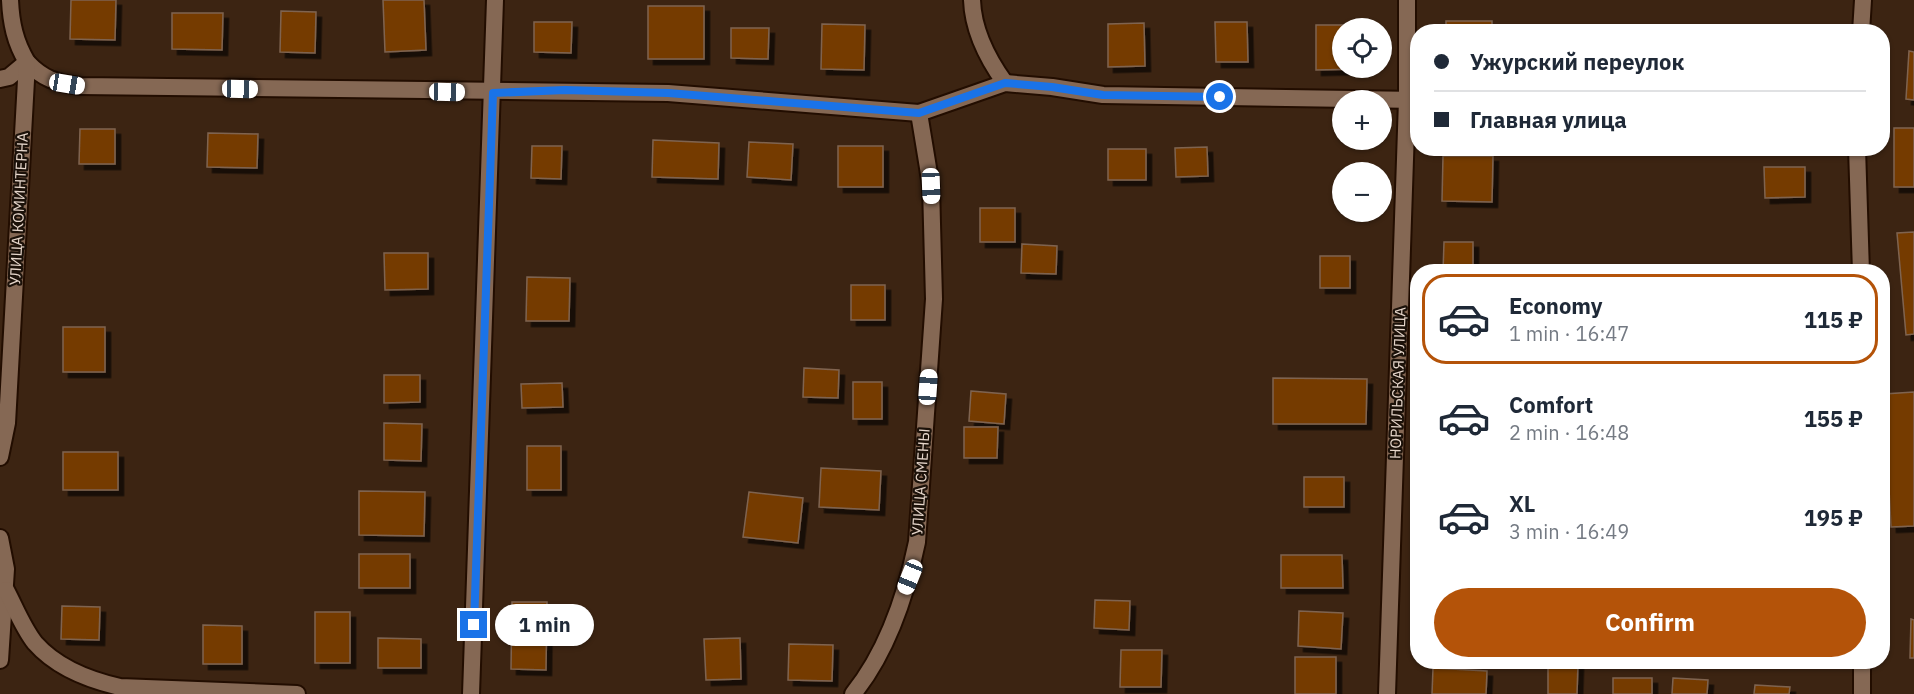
<!DOCTYPE html>
<meta charset="utf-8">
<style>
:root{--surface:#fff;--page:#f6f6f7;--text:#1f2937;--muted:#747a83;--line:#e0e1e3;--accent:#b45309}
body{margin:0;font-family:"IBM Plex Sans",sans-serif;background:var(--page);color:var(--text);height:100vh;display:flex;flex-direction:column;font-size:22px;white-space:nowrap}
*{box-sizing:border-box;margin:0}
p{font-size:20px;color:var(--muted)}
.icon{flex:none;width:33px;height:33px;fill:none;stroke:currentColor;stroke-width:2;stroke-linecap:round;stroke-linejoin:round}
.map{position:relative;flex:1;overflow:hidden}
.sheet{position:absolute;left:1410px;top:264px;width:480px;height:405px;display:flex;flex-direction:column;background:var(--surface);border-radius:24px;box-shadow:0 2px 4px #0004}
.sheet>*{flex:none}
.banner{position:absolute;left:1410px;top:24px;width:480px;height:132px;border-radius:24px;box-shadow:0 2px 4px #0004;display:grid;align-content:center;height:132px;padding:0 24px;background:var(--surface)}
.tools{position:absolute;left:1332px;top:18px;display:grid;gap:12px}
.tools a{display:grid;place-items:center;width:60px;height:60px;border-radius:50%;background:var(--surface);box-shadow:0 2px 4px #0004;font-size:30px}
.end{position:absolute;width:27px;height:27px;margin:-14px;border:8px solid #1a73e8;background:#fff;box-shadow:0 0 0 3px #fff}
.from{border-radius:50%}
.bubble{position:absolute;height:42px;border-radius:21px;background:var(--surface);box-shadow:0 2px 4px #0004;font-size:20px;font-weight:800;line-height:42px;text-align:center}
.car{position:absolute;width:18px;height:36px;margin:-18px -9px;border-radius:8px;box-shadow:0 0 4px 2px #0007;background:linear-gradient(#fff 24%,#345 0 40%,#fff 0 76%,#345 0 86%,#fff 0)}
.banner b{display:flex;align-items:center;gap:21px;height:57px;font-size:22px}
.banner b+b{border-top:2px solid var(--line)}
.banner i{width:15px;height:15px;background:var(--text)}
ul{padding:10px 0 0;list-style:none}
li{display:flex;align-items:center;gap:18px;height:90px;margin:0 12px 9px;padding:0 12px;border:3px solid transparent;border-radius:24px}
li div{flex:1}
li b{display:block;font-size:22px}
li em{font-style:normal;font-weight:800}
li.on{border-color:var(--accent)}
li>.icon{width:54px;height:54px;stroke-width:1.5}
.primary-button{display:flex;gap:12px;margin-top:auto;padding:12px 24px}
.primary-button a{flex:1;height:69px;border-radius:36px;background:var(--accent);color:#fff;font-size:24px;font-weight:800;line-height:69px;text-align:center}
.map>svg:first-child{display:block}
</style>
<div class="map">
<svg width="1914" height="694" viewBox="0 0 1914 694">
<defs>
<filter id="shadow"><feDropShadow dx="5.5" dy="5.5" stdDeviation="0" flood-color="#0009"/></filter>
</defs>
<rect width="100%" height="100%" fill="#3c2412"/>
<!-- building -->
<g fill="#753b00" stroke="#7f6450" stroke-width="1.5" filter="url(#shadow)">
<polygon points="71,0 116,0 115,40 70,39"/>
<polygon points="383,0 424,0 426,50 385,52"/>
<rect x="648" y="6" width="56" height="53"/>
<polygon points="281,11 316,12 315,53 280,52"/>
<polygon points="172,13 223,13 222,50 172,49"/>
<rect x="1446" y="21" width="46" height="11"/>
<polygon points="534,22 572,22 571,53 534,52"/>
<polygon points="1215,22 1247,22 1248,62 1216,62"/>
<polygon points="1144,23 1145,66 1108,67 1108,24"/>
<polygon points="822,24 865,25 864,70 821,69"/>
<polygon points="1316,25 1360,25 1360,28 1342,28 1342,68 1360,69 1316,70"/>
<polygon points="731,28 769,28 768,59 731,58"/>
<polygon points="1669,28 1705,29 1705,32 1669,32"/>
<polygon points="1909,51 1914,52 1914,100 1906,99"/>
<rect x="1894" y="128" width="20" height="59"/>
<polygon points="80,129 115,129 115,164 79,164"/>
<polygon points="208,133 258,134 257,168 207,167"/>
<polygon points="653,140 719,143 718,179 652,177"/>
<polygon points="749,142 793,144 791,180 747,177"/>
<polygon points="532,146 562,146 561,179 531,178"/>
<rect x="838" y="146" width="45" height="41"/>
<polygon points="1207,147 1208,176 1176,177 1175,148"/>
<rect x="1108" y="149" width="38" height="31"/>
<polygon points="1443,156 1493,156 1492,202 1442,201"/>
<polygon points="1764,167 1805,167 1805,197 1765,198"/>
<rect x="980" y="208" width="35" height="34"/>
<polygon points="1914,232 1914,334 1906,335 1897,233"/>
<polygon points="1444,242 1473,242 1473,272 1443,272"/>
<polygon points="1022,244 1057,246 1056,274 1021,273"/>
<polygon points="384,253 428,253 428,289 385,290"/>
<rect x="1320" y="256" width="30" height="32"/>
<polygon points="527,277 570,278 569,321 526,321"/>
<rect x="851" y="285" width="34" height="35"/>
<rect x="63" y="327" width="42" height="45"/>
<polygon points="804,368 839,370 838,398 803,397"/>
<polygon points="384,375 420,375 420,402 384,403"/>
<polygon points="1273,378 1367,379 1366,424 1273,424"/>
<rect x="853" y="382" width="29" height="37"/>
<polygon points="562,383 563,407 522,408 521,384"/>
<polygon points="971,391 1006,394 1004,424 969,421"/>
<polygon points="1914,392 1914,526 1891,527 1884,394"/>
<polygon points="384,423 422,424 421,461 384,460"/>
<polygon points="964,427 998,427 997,458 964,458"/>
<rect x="527" y="446" width="34" height="44"/>
<rect x="63" y="452" width="55" height="38"/>
<polygon points="821,468 881,471 879,510 819,507"/>
<rect x="1304" y="477" width="40" height="30"/>
<polygon points="359,491 425,492 424,536 359,535"/>
<polygon points="749,492 803,498 798,543 743,537"/>
<rect x="359" y="554" width="51" height="34"/>
<polygon points="1281,555 1342,555 1343,588 1281,588"/>
<polygon points="1095,600 1130,601 1129,630 1094,628"/>
<polygon points="512,602 547,602 546,670 511,669"/>
<polygon points="62,606 100,607 99,640 61,639"/>
<polygon points="1299,611 1343,613 1341,649 1298,646"/>
<rect x="315" y="612" width="35" height="51"/>
<polygon points="1911,619 1914,620 1914,658 1910,658"/>
<polygon points="203,625 242,626 242,664 203,664"/>
<polygon points="378,638 421,639 421,668 378,668"/>
<polygon points="740,638 741,679 706,680 704,639"/>
<polygon points="789,644 833,645 832,681 788,680"/>
<polygon points="1121,650 1162,650 1161,687 1120,687"/>
<rect x="1295" y="657" width="41" height="37"/>
<polygon points="1548,663 1578,663 1577,694 1548,694"/>
<polygon points="1433,668 1487,671 1486,694 1432,694"/>
<rect x="1613" y="678" width="39" height="16"/>
<polygon points="1673,678 1708,680 1707,694 1672,694"/>
<polygon points="1755,685 1790,687 1789,694 1754,694"/>
</g>
<g fill="none" stroke-linecap="round" stroke-linejoin="round">
<!-- minor casing -->
<g stroke="#220d00" stroke-width="20">
<g id="minor">
<path d="M972,0C973,31 987,58 1005,83"/>
<polyline points="1861,32 1863,0"/>
<path d="M0,79L9,77L27,62C43,79 56,83 80,86L668,93L919,113L1005,83L1052,87L1103,95L1418,100"/>
<polyline points="1857,148 1861,272"/>
<path d="M0,457L7,423L27,62C15,42 11,23 10,0"/>
<polyline points="0,538 6,569 0,660"/>
<path d="M6,590C15,607 23,628 35,643C57,668 89,680 120,687L297,694"/>
<polyline points="1862,662 1862,694"/>
<polyline points="471,694 495,0"/>
<path d="M853,694C887,652 906,595 917,542L934,299L931,186L919,113"/>
<polyline points="1387,694 1407,100 1407,0"/>
</g>
</g>
<!-- minor -->
<use href="#minor" stroke="#856854" stroke-width="16"/>
</g>
<g fill="none" stroke-linecap="round" stroke-linejoin="round">
<!-- route -->
<polyline stroke="#1a73e8" stroke-width="8" points="474,625 493,93 565,90 668,93 919,113 1005,83 1052,87 1103,95 1220,97"/>
</g>
<g text-anchor="middle" stroke-width="4.5" stroke-linejoin="round" paint-order="stroke">
<!-- street labels -->
<g font-size="15" fill="#e7d7cc" stroke="#1b1109">
<text transform="translate(19 209) rotate(-87)" y="5">УЛИЦА КОМИНТЕРНА</text>
<text transform="translate(1398 383) rotate(-88)" y="5">НОРИЛЬСКАЯ УЛИЦА</text>
<text transform="translate(921 482) rotate(-86)" y="5">УЛИЦА СМЕНЫ</text>
</g>
</g>
</svg>
<div class="tools">
<a><svg class="icon" aria-label="locate" viewBox="0 0 24 24"><circle cx="12" cy="12" r="6"/><path d="M12 2v4M12 18v4M2 12h4M18 12h4"/></svg></a>
<a>+</a>
<a>−</a>
</div>
<i class="end from" style="left:1220px;top:97px"></i>
<i class="end" style="left:474px;top:625px"></i>
<div class="bubble" style="left:495px;top:604px;width:99px">1 min</div>
<i class="car" style="left:67px;top:84px;rotate:99deg"></i>
<i class="car" style="left:240px;top:89px;rotate:91deg"></i>
<i class="car" style="left:447px;top:92px;rotate:91deg"></i>
<i class="car" style="left:931px;top:186px;rotate:178deg"></i>
<i class="car" style="left:928px;top:387px;rotate:4deg"></i>
<i class="car" style="left:910px;top:577px;rotate:202deg"></i>
<div class="banner">
<b><i class="from"></i>Ужурский переулок</b>
<b><i></i>Главная улица</b>
</div>
<section class="sheet">
<ul>
<li class="on"><svg class="icon" aria-label="car" viewBox="0 0 24 24"><path d="M5 17H2v-5l4-1 3-4h7l3 4 3 1v5h-3M9 17h6M6 11h13"/><circle cx="7" cy="17" r="2"/><circle cx="17" cy="17" r="2"/></svg><div><b>Economy</b><p>1 min · 16:47</p></div><em>115 ₽</em></li>
<li><svg class="icon" aria-label="car" viewBox="0 0 24 24"><path d="M5 17H2v-5l4-1 3-4h7l3 4 3 1v5h-3M9 17h6M6 11h13"/><circle cx="7" cy="17" r="2"/><circle cx="17" cy="17" r="2"/></svg><div><b>Comfort</b><p>2 min · 16:48</p></div><em>155 ₽</em></li>
<li><svg class="icon" aria-label="car" viewBox="0 0 24 24"><path d="M5 17H2v-5l4-1 3-4h7l3 4 3 1v5h-3M9 17h6M6 11h13"/><circle cx="7" cy="17" r="2"/><circle cx="17" cy="17" r="2"/></svg><div><b>XL</b><p>3 min · 16:49</p></div><em>195 ₽</em></li>
</ul>
<div class="primary-button"><a>Confirm</a></div>
</section>
</div>
